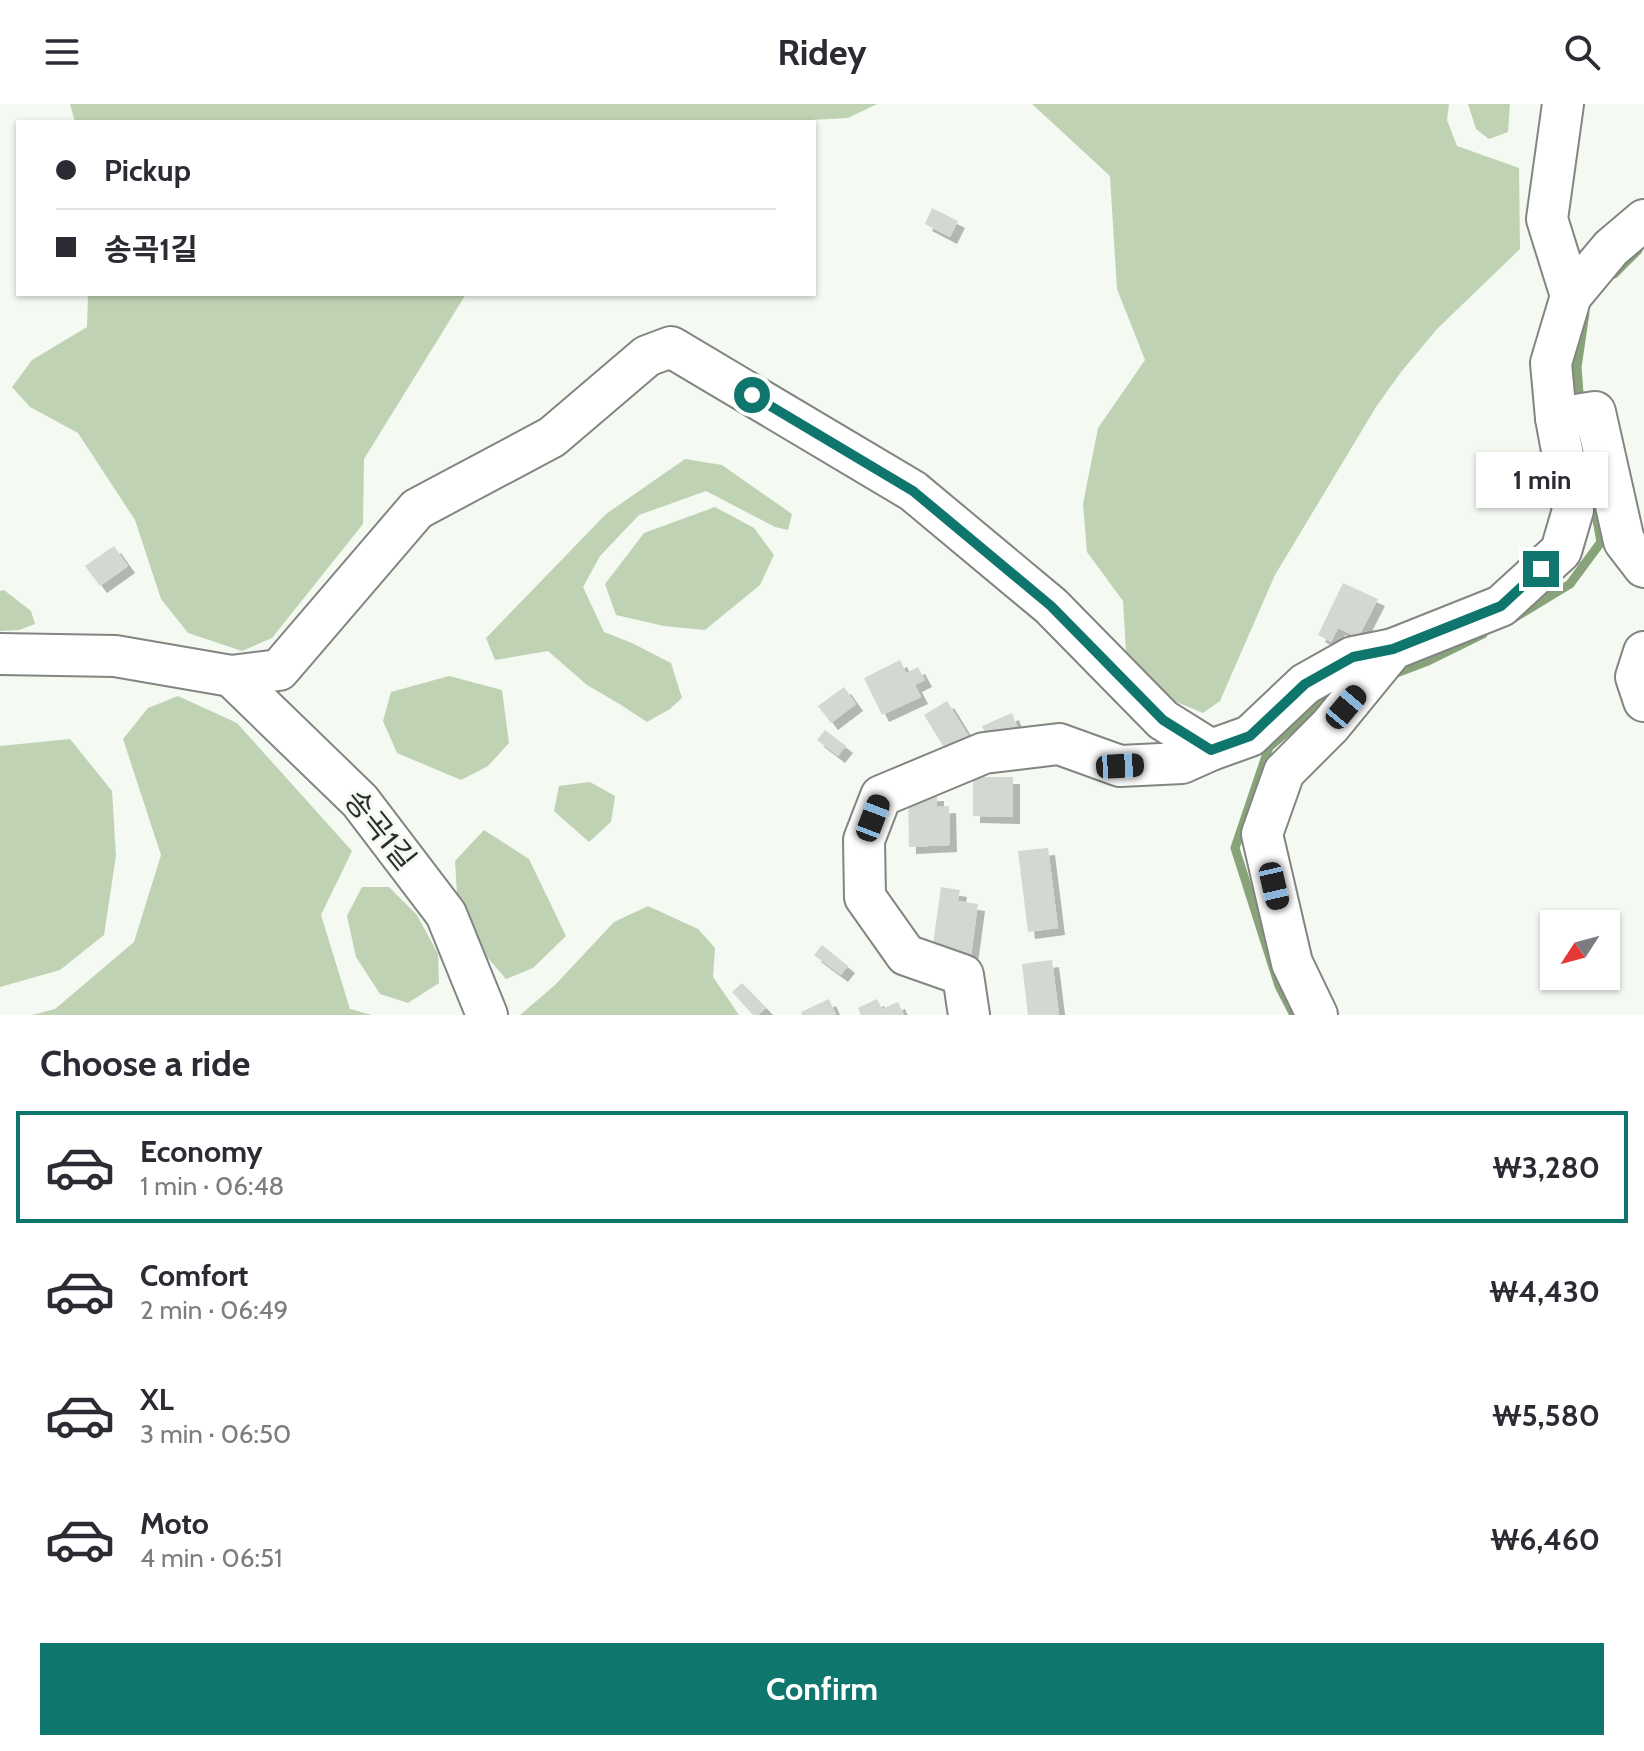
<!DOCTYPE html>
<meta charset="utf-8">
<style>
:root{--surface:#fff;--page:#f7f7f7;--text:#2b2b33;--muted:#7c7c81;--line:#e1e1e2;--accent:#0f766e}
body{margin:0;font-family:Cabin,"Noto Sans KR",sans-serif;background:var(--page);color:var(--text);height:100vh;display:flex;flex-direction:column;font-size:30px;white-space:nowrap}
*{box-sizing:border-box;margin:0}
p{font-size:26px;color:var(--muted)}
.icon{flex:none;width:44px;height:44px;fill:none;stroke:currentColor;stroke-width:2;stroke-linecap:round;stroke-linejoin:round}
.map{position:relative;height:911px;overflow:hidden}
.side{display:flex;flex-direction:column;background:var(--surface);flex:1}
.side>*{flex:none}
.banner{position:absolute;left:16px;top:16px;width:800px;height:176px;border-radius:0px;box-shadow:0 2px 6px #0004;display:grid;align-content:center;height:176px;padding:0 40px;background:var(--surface)}
.needle{width:52px;rotate:234deg}
.controls{position:absolute;left:1540px;top:806px;display:grid;gap:16px}
.controls a{display:grid;place-items:center;width:80px;height:80px;border-radius:0px;background:var(--surface);box-shadow:0 2px 6px #0004;font-size:40px}
.end{position:absolute;width:36px;height:36px;margin:-18px;border:10px solid #0f766e;background:#fff;box-shadow:0 0 0 4px #fff}
.from{border-radius:50%}
.bubble{position:absolute;height:56px;border-radius:0px;background:var(--surface);box-shadow:0 2px 6px #0004;font-size:26px;font-weight:800;line-height:56px;text-align:center}
.car{position:absolute;width:24px;height:48px;margin:-24px -12px;border-radius:10px;box-shadow:0 0 6px 2px #0007;background:linear-gradient(#222 24%,#8ab4d8 0 40%,#222 0 76%,#8ab4d8 0 86%,#222 0)}
.banner b{display:flex;align-items:center;gap:28px;height:76px;font-size:30px}
.banner b+b{border-top:2px solid var(--line)}
.banner i{width:20px;height:20px;background:var(--text)}
ul{padding:0;list-style:none}
li{display:flex;align-items:center;gap:24px;height:112px;margin:0 16px 12px;padding:0 24px;border:4px solid transparent;border-radius:0px}
li div{flex:1}
li b{display:block;font-size:30px}
li em{font-style:normal;font-weight:800}
li.on{border-color:var(--accent)}
li>.icon{width:72px;height:72px;stroke-width:1.5}
h2{padding:0 40px;font-size:36px;line-height:96px}
.primary-button{display:flex;gap:16px;margin-top:auto;padding:16px 40px}
.primary-button a{flex:1;height:92px;border-radius:0px;background:var(--accent);color:#fff;font-size:32px;font-weight:800;line-height:92px;text-align:center}
header{display:flex;justify-content:space-between;align-items:center;height:104px;padding:0 40px;background:var(--surface);font-size:36px;font-weight:800}
.map>svg:first-child{display:block}
</style>
<header><svg class="icon" aria-label="menu" viewBox="0 0 24 24"><path d="M4 6h16M4 12h16M4 18h16"/></svg>Ridey<svg class="icon" aria-label="search" viewBox="0 0 24 24"><circle cx="10" cy="10" r="6"/><path d="M15 15l6 6"/></svg></header>
<div class="map">
<svg width="1644" height="911" viewBox="0 0 1644 911">
<defs>
<filter id="shadow"><feDropShadow dx="7" dy="7" stdDeviation="0" flood-color="#0004"/></filter>
</defs>
<rect width="100%" height="100%" fill="#f4f9f2"/>
<!-- green -->
<g fill="#bfd3b4">
<polygon points="70,0 877,0 848,14 775,18 75,18"/>
<polygon points="1032,0 1449,0 1447,16 1457,42 1519,64 1520,145 1437,225 1401,268 1376,303 1275,471 1220,597 1203,609 1174,597 1126,548 1123,497 1087,448 1083,400 1098,324 1145,256 1117,185 1110,72"/>
<polygon points="1468,0 1510,0 1508,28 1489,35 1476,25"/>
<polygon points="88,190 466,190 364,355 363,420 272,534 242,547 188,529 161,495 135,416 78,329 30,303 12,283 32,256 87,223"/>
<polygon points="685,355 722,361 792,410 788,426 775,423 706,387 639,411 600,452 583,483 604,528 632,539 671,559 682,594 670,605 647,618 621,601 587,581 548,547 495,556 486,534 606,410"/>
<polygon points="715,403 754,424 774,451 760,481 705,526 664,522 616,511 605,480 644,429"/>
<polygon points="4,486 31,507 35,520 19,526 0,527 0,487"/>
<polygon points="449,572 502,586 509,639 488,662 461,676 397,649 383,617 391,588"/>
<polygon points="178,592 237,619 352,747 321,811 350,905 372,911 32,911 55,905 134,838 161,751 123,635 148,604"/>
<polygon points="70,635 112,687 116,752 104,831 60,866 0,883 0,642"/>
<polygon points="590,678 615,692 611,718 589,738 554,707 559,682"/>
<polygon points="484,726 529,755 566,832 533,864 506,875 479,844 457,790 455,757"/>
<polygon points="362,783 389,783 417,811 438,850 439,879 408,899 380,890 356,853 347,812"/>
<polygon points="648,802 698,825 715,844 713,873 739,911 520,911 555,881 614,818"/>
</g>
<g fill="none" stroke-linecap="round" stroke-linejoin="round">
<!-- stream -->
<g stroke="#88a379" stroke-width="9">
<polyline points="1614,170 1638,146"/>
<polyline points="1580,302 1577,263 1585,209"/>
<polyline points="1514,514 1570,480 1601,438 1588,368"/>
<polyline points="1391,571 1428,557 1483,530"/>
<polyline points="1294,911 1279,882 1235,744 1269,643 1322,598 1332,594"/>
</g>
</g>
<!-- building -->
<g fill="#d4d8d2" filter="url(#shadow)">
<polygon points="932,104 958,117 950,133 925,120"/>
<polygon points="114,442 128,462 100,482 85,462"/>
<polygon points="1343,479 1378,495 1358,534 1338,524 1331,538 1318,531"/>
<polygon points="900,556 906,569 918,563 925,576 915,581 921,593 882,611 864,574"/>
<polygon points="844,583 856,600 831,619 818,602"/>
<polygon points="947,597 971,636 948,650 924,611"/>
<polygon points="1012,609 1018,625 989,638 982,622"/>
<polygon points="825,626 846,642 838,652 817,636"/>
<polygon points="973,673 1013,673 1013,713 973,712"/>
<polygon points="937,690 937,703 949,702 950,741 909,743 908,691"/>
<polygon points="1048,744 1058,824 1028,828 1018,747"/>
<polygon points="941,783 960,786 958,797 978,800 971,852 932,847"/>
<polygon points="822,841 848,862 841,871 814,851"/>
<polygon points="1052,856 1059,911 1028,911 1022,860"/>
<polygon points="742,879 766,904 758,911 753,911 732,888"/>
<polygon points="829,895 836,911 802,911 801,908"/>
<polygon points="877,895 882,905 898,898 904,911 861,911 858,904"/>
</g>
<g fill="none" stroke-linecap="round" stroke-linejoin="round">
<!-- minor casing -->
<g stroke="#828580" stroke-width="44">
<g id="minor">
<polyline points="1563,0 1547,115 1571,192"/>
<polyline points="1556,314 1595,308 1624,437 1644,463"/>
<polyline points="1644,548 1636,573 1644,597"/>
<polyline points="0,550 115,552 231,572 279,566 417,405 552,333 647,252 671,243 913,387 1051,502 1163,616 1211,646 1250,632 1305,580 1353,553 1393,545"/>
<polyline points="231,572 360,697 446,810 487,911"/>
<polyline points="969,911 963,871 906,851 865,793 864,736 881,692 984,649 1059,640 1120,662 1182,659 1211,646"/>
<polyline points="1317,911 1292,859 1262,730 1284,668 1330,622 1393,545 1501,502 1561,447 1573,406 1556,314 1551,259 1571,192 1611,144 1644,116"/>
</g>
</g>
<!-- minor -->
<use href="#minor" stroke="#fff" stroke-width="40"/>
</g>
<g fill="none" stroke-linecap="round" stroke-linejoin="round">
<!-- route -->
<polyline stroke="#0f766e" stroke-width="10" points="752,291 913,387 1051,502 1163,616 1211,646 1250,632 1305,580 1353,553 1393,545 1501,502 1541,465"/>
</g>
<g text-anchor="middle" stroke-width="6" stroke-linejoin="round" paint-order="stroke">
<!-- street labels -->
<g font-size="30" fill="#2b2d2a" stroke="#f4f9f2">
<text transform="translate(380 726) rotate(51)" y="10">송곡1길</text>
</g>
</g>
</svg>
<div class="controls">
<a><svg class="needle" viewBox="-14 -14 28 28"><path d="M0-13l5 13h-10z" fill="#e53935"/><path d="M0 13l5-13h-10z" fill="#7c7c81"/></svg></a>
</div>
<i class="end from" style="left:752px;top:291px"></i>
<i class="end" style="left:1541px;top:465px"></i>
<div class="bubble" style="left:1476px;top:348px;width:132px">1 min</div>
<i class="car" style="left:1346px;top:603px;rotate:40deg"></i>
<i class="car" style="left:1120px;top:662px;rotate:87deg"></i>
<i class="car" style="left:873px;top:714px;rotate:21deg"></i>
<i class="car" style="left:1274px;top:782px;rotate:167deg"></i>
<div class="banner">
<b><i class="from"></i>Pickup</b>
<b><i></i>송곡1길</b>
</div>
</div>
<section class="side">
<h2>Choose a ride</h2>
<ul>
<li class="on"><svg class="icon" aria-label="car" viewBox="0 0 24 24"><path d="M5 17H2v-5l4-1 3-4h7l3 4 3 1v5h-3M9 17h6M6 11h13"/><circle cx="7" cy="17" r="2"/><circle cx="17" cy="17" r="2"/></svg><div><b>Economy</b><p>1 min · 06:48</p></div><em>₩3,280</em></li>
<li><svg class="icon" aria-label="car" viewBox="0 0 24 24"><path d="M5 17H2v-5l4-1 3-4h7l3 4 3 1v5h-3M9 17h6M6 11h13"/><circle cx="7" cy="17" r="2"/><circle cx="17" cy="17" r="2"/></svg><div><b>Comfort</b><p>2 min · 06:49</p></div><em>₩4,430</em></li>
<li><svg class="icon" aria-label="car" viewBox="0 0 24 24"><path d="M5 17H2v-5l4-1 3-4h7l3 4 3 1v5h-3M9 17h6M6 11h13"/><circle cx="7" cy="17" r="2"/><circle cx="17" cy="17" r="2"/></svg><div><b>XL</b><p>3 min · 06:50</p></div><em>₩5,580</em></li>
<li><svg class="icon" aria-label="car" viewBox="0 0 24 24"><path d="M5 17H2v-5l4-1 3-4h7l3 4 3 1v5h-3M9 17h6M6 11h13"/><circle cx="7" cy="17" r="2"/><circle cx="17" cy="17" r="2"/></svg><div><b>Moto</b><p>4 min · 06:51</p></div><em>₩6,460</em></li>
</ul>
<div class="primary-button"><a>Confirm</a></div>
</section>
